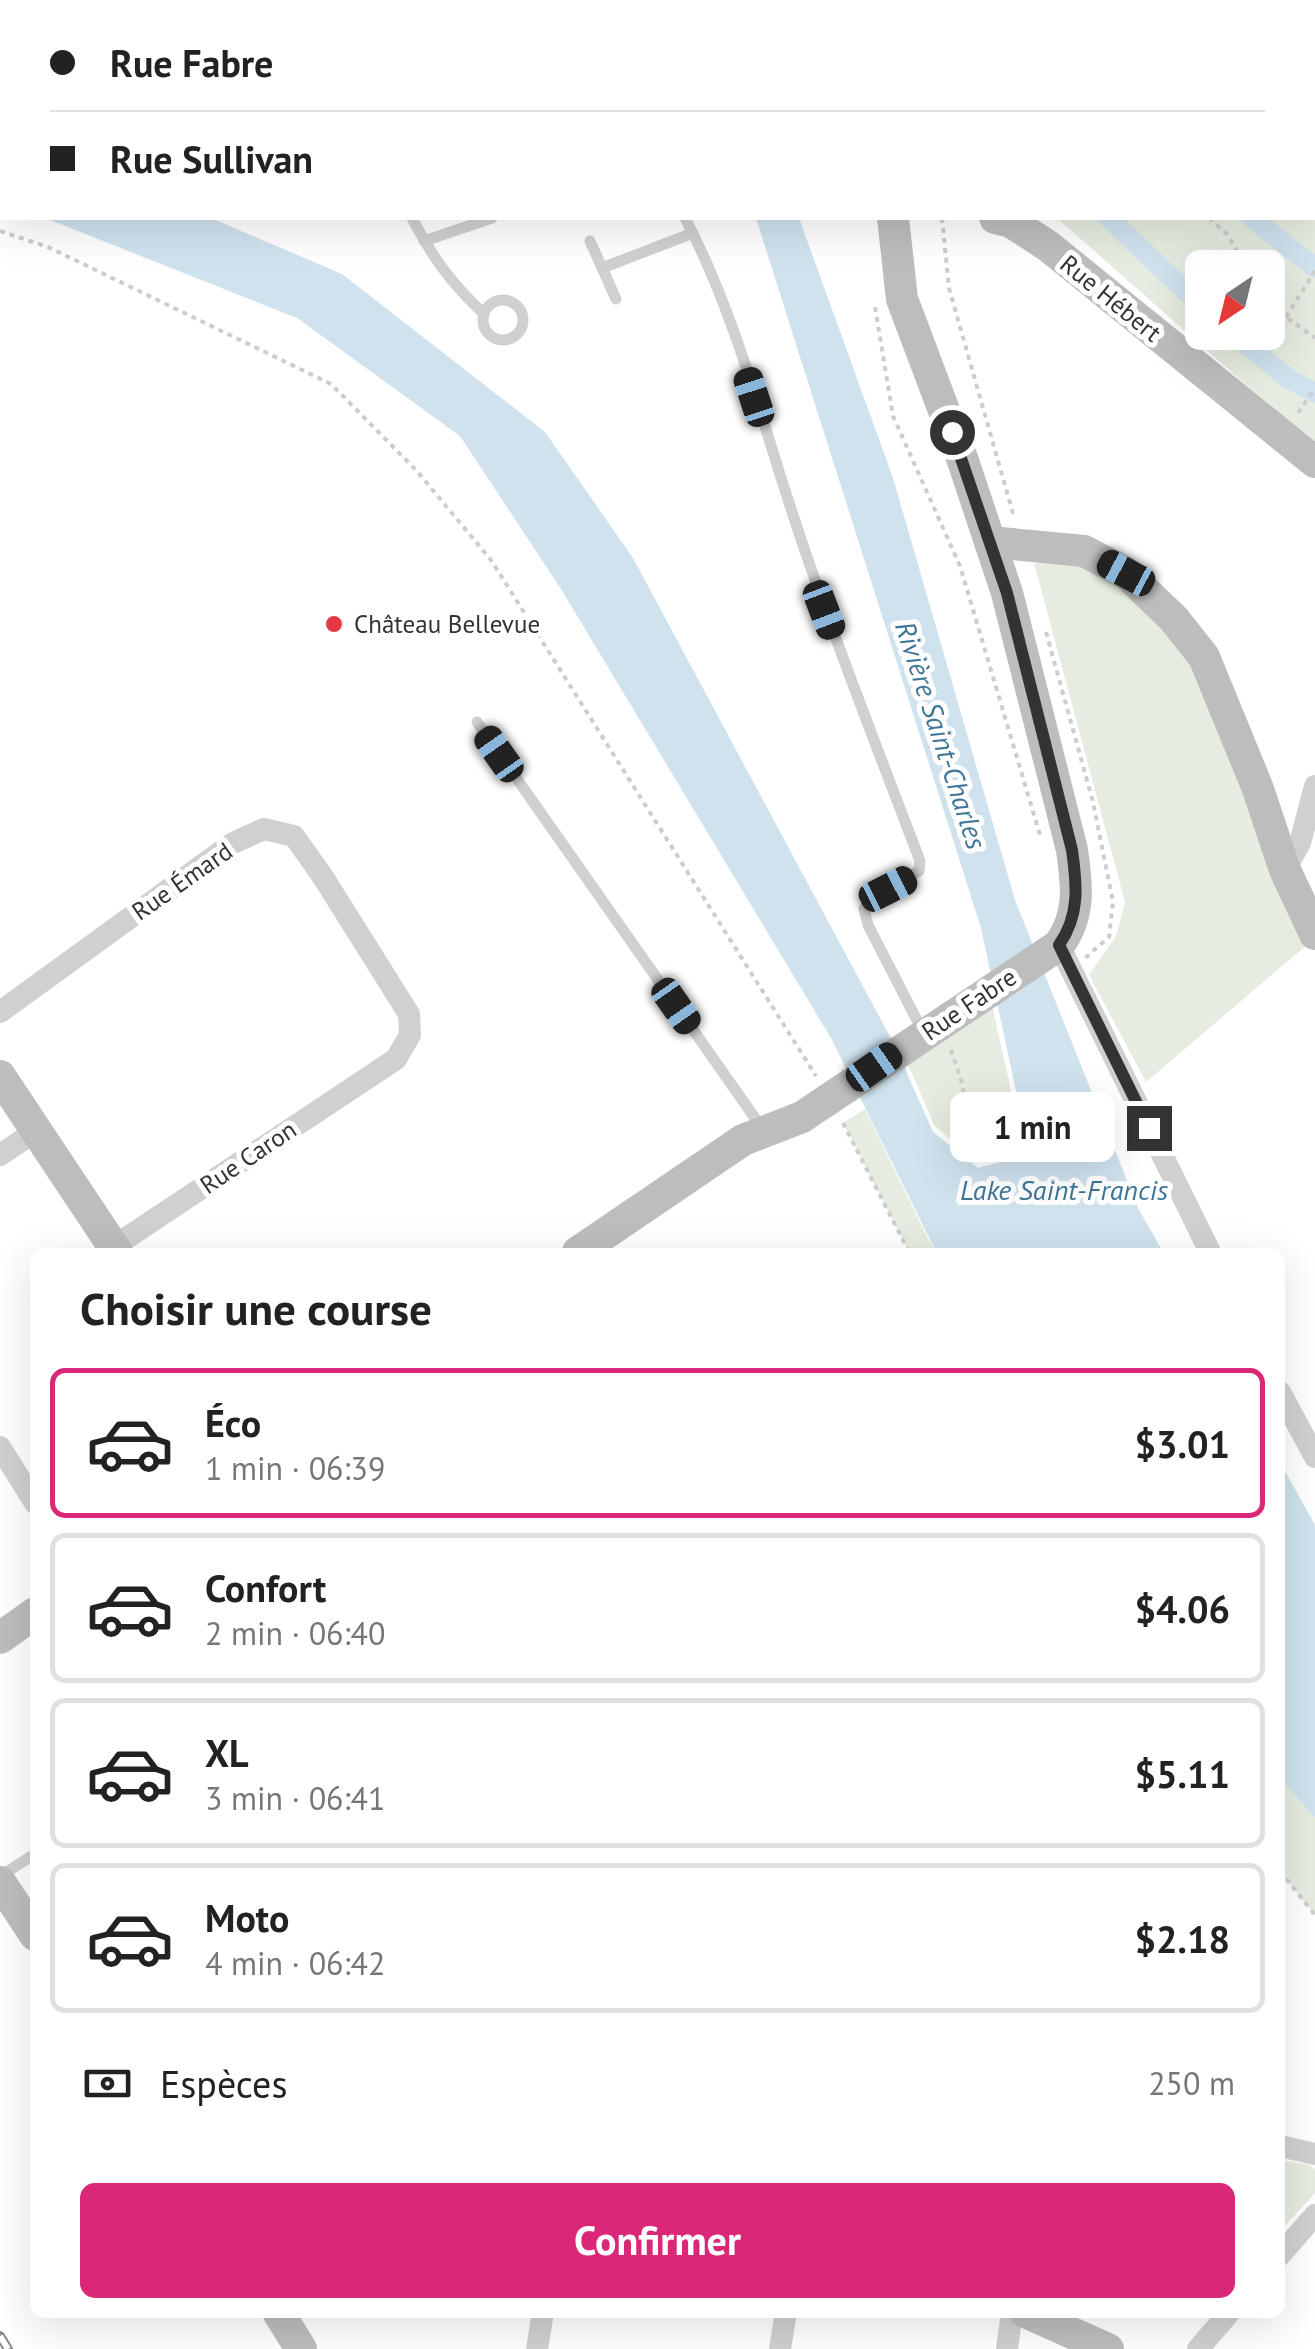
<!DOCTYPE html>
<html lang="fr">
<meta charset="utf-8">
<style>
:root{--surface:#fff;--page:#f2f2f2;--text:#222;--muted:#767676;--line:#e0e0e0;--accent:#db2777}
body{margin:0;font-family:"PT Sans",sans-serif;background:var(--page);color:var(--text);height:100vh;display:flex;flex-direction:column;font-size:38px;white-space:nowrap}
*{box-sizing:border-box;margin:0}
p{font-size:32px;color:var(--muted)}
.icon{flex:none;width:55px;height:55px;fill:none;stroke:currentColor;stroke-width:2;stroke-linecap:round;stroke-linejoin:round}
.map{position:relative;flex:1;overflow:hidden}
.side{position:absolute;left:30px;top:1248px;width:1255px;height:1070px;display:flex;flex-direction:column;background:var(--surface);border-radius:15px;box-shadow:0 10px 40px #0002}
.side>*{flex:none}
.top-card{position:absolute;left:0px;top:0px;width:1315px;height:220px;box-shadow:0 10px 40px #0002;display:grid;align-content:center;height:220px;padding:0 50px;background:var(--surface)}
.needle{width:65px;rotate:215deg}
.controls{position:absolute;left:1185px;top:250px;display:grid;gap:20px}
.controls a{display:grid;place-items:center;width:100px;height:100px;border-radius:15px;background:var(--surface);box-shadow:0 10px 40px #0002;font-size:50px}
.end{position:absolute;width:45px;height:45px;margin:-22px;border:12px solid #333;background:#fff;box-shadow:0 0 0 5px #fff}
.from{border-radius:50%}
.bubble{position:absolute;height:70px;border-radius:15px;background:var(--surface);box-shadow:0 10px 40px #0002;font-size:32px;font-weight:700;line-height:70px;text-align:center}
.car{position:absolute;width:30px;height:60px;margin:-30px -15px;border-radius:12px;box-shadow:0 0 8px 2px #0007;background:linear-gradient(#222 24%,#8ab4d8 0 40%,#222 0 76%,#8ab4d8 0 86%,#222 0)}
.top-card b{display:flex;align-items:center;gap:35px;height:95px;font-size:38px}
.top-card b+b{border-top:2px solid var(--line)}
.top-card i{width:25px;height:25px;background:var(--text)}
ul{padding:0;list-style:none}
li{display:flex;align-items:center;gap:30px;height:150px;margin:0 20px 15px;padding:0 30px;border:5px solid var(--line);border-radius:15px}
li div{flex:1}
li b{display:block;font-size:38px}
li em{font-style:normal;font-weight:700}
li.active{border-color:var(--accent)}
li>.icon{width:90px;height:90px;stroke-width:1.5}
h2{padding:0 50px;font-size:45px;line-height:120px}
.pay{display:flex;align-items:center;gap:25px;height:110px;padding:0 50px;font-size:38px}
.pay p{margin-inline-start:auto}
.button{display:flex;gap:20px;margin-top:auto;padding:20px 50px}
.button a{flex:1;height:115px;border-radius:15px;background:var(--accent);color:#fff;font-size:40px;font-weight:700;line-height:115px;text-align:center}
.map>svg:first-child{display:block}
</style>
<div class="map">
<svg width="1315" height="2349" viewBox="0 0 1315 2349">
<rect width="100%" height="100%" fill="#fff"/>
<!-- green -->
<g fill="#e6ecdf" fill-rule="evenodd">
<path d="M1313,181L1315,183V446L1057,218H1312ZM1202,268H1268V332H1202Z"/>
<polygon points="1034,563 1099,565 1187,651 1308,944 1146,1082 1089,975 1116,936 1125,902"/>
<path d="M990,996L1018,1122C1015,1147 1002,1163 976,1161L934,1125L904,1055Z"/>
<polygon points="865,1109 929,1241 936,1252 909,1252 843,1123"/>
<polygon points="1280,1778 1315,1818 1315,1915 1280,1871"/>
<polygon points="1280,2160 1309,2165 1315,2169 1315,2193 1280,2231"/>
</g>
<!-- water -->
<g fill="#cfe2ee">
<polygon points="45,218 211,218 342,274 545,432 633,558 895,1046 933,1132 978,1168 1011,1159 1025,1133 981,928 756,218 799,218 893,478 1015,900 1138,1208 1163,1252 936,1252 831,1038 561,589 460,436 297,318"/>
<polygon points="1280,1462 1315,1525 1315,1818 1280,1778"/>
</g>
<g fill="none" stroke-linecap="round" stroke-linejoin="round">
<!-- canal -->
<g stroke="#cfe2ee" stroke-width="20">
<polyline points="1109,218 1202,307"/>
<polyline points="1252,218 1315,268"/>
<polyline points="1231,332 1289,379 1315,393"/>
</g>
<!-- path -->
<g stroke="#cdcdcd" stroke-width="4" stroke-dasharray="5 5" stroke-linecap="butt">
<polyline points="1312,187 1315,189"/>
<polyline points="942,218 949,288 1014,517"/>
<polyline points="1209,218 1228,235 1247,268"/>
<polyline points="0,231 48,247 331,384 416,470 491,560 816,1076"/>
<polyline points="1268,296 1286,317 1315,338"/>
<polyline points="875,307 893,416 960,566 1040,835"/>
<polyline points="1286,317 1315,271"/>
<polyline points="1298,413 1315,388"/>
<polyline points="1046,632 1093,802 1113,902 1109,937 1085,958"/>
<polyline points="951,1050 963,1086 965,1108 982,1141"/>
<polyline points="843,1123 909,1252"/>
<polyline points="1280,1871 1315,1915"/>
</g>
<!-- lane -->
<g stroke="#d0d0d0" stroke-width="11">
<polyline points="302,0 304,2"/>
<path d="M412,218C433,258 450,282 484,314"/>
<path d="M685,218C734,311 761,418 794,518C832,634 877,747 920,861L919,871L870,899L864,909L868,925L923,1032"/>
<polyline points="424,241 492,218"/>
<polyline points="590,241 616,299"/>
<polyline points="602,268 693,233"/>
<circle cx="503" cy="320" r="20"/>
<polyline points="477,722 762,1128"/>
<polyline points="0,1876 35,1854"/>
</g>
<!-- street -->
<g stroke="#d0d0d0" stroke-width="22">
<polyline points="1161,2 1162,0"/>
<polyline points="1285,870 1300,843 1315,786"/>
<polyline points="1059,945 1210,1252"/>
<polyline points="0,1012 233,843 264,829 294,836 323,877 409,1014 410,1035 396,1059 113,1247"/>
<polyline points="0,1155 36,1131"/>
<polyline points="1280,1392 1315,1457"/>
<polyline points="0,1447 35,1503"/>
<polyline points="1280,2146 1315,2154"/>
<polyline points="1280,2255 1315,2215"/>
<polyline points="537,2349 543,2312"/>
<polyline points="780,2349 786,2312"/>
<polyline points="1007,2349 1012,2312"/>
<polyline points="1198,2349 1230,2312"/>
</g>
<!-- secondary -->
<g stroke="#bdbdbd" stroke-width="32">
<polyline points="844,0 848,2"/>
<polyline points="1002,0 1009,2"/>
<polyline points="962,2 963,0"/>
<polyline points="1312,152 1315,154"/>
<polyline points="995,218 1011,222 1048,246 1315,462"/>
<polyline points="990,542 1084,551 1126,573 1174,619 1204,657 1258,789 1285,870 1315,934"/>
<polyline points="0,1076 117,1252"/>
<path d="M578,1252L743,1140L802,1117L1059,945C1081,915 1077,885 1072,850L1007,593L963,461L902,299L893,218"/>
<polyline points="0,1638 35,1613"/>
<polyline points="0,1882 35,1935"/>
<polyline points="278,2312 301,2349"/>
<polyline points="1025,2312 1108,2349"/>
</g>
<!-- rail casing -->
<g stroke="#888" stroke-width="10">
<polyline id="rail" points="0,2336 8,2349"/>
</g>
<!-- rail -->
<use href="#rail" stroke="#fff" stroke-width="6" stroke-dasharray="19" stroke-linecap="butt"/>
</g>
<g fill="none" stroke-linecap="round" stroke-linejoin="round">
<!-- route -->
<path stroke="#333" stroke-width="12" d="M952,432L1007,593L1072,850C1077,885 1080,915 1059,945L1149,1128"/>
</g>
<!-- markers -->
<circle fill="#e63946" stroke="#fff" stroke-width="4" cx="334" cy="624" r="10"/>
<g text-anchor="middle" stroke-width="10" stroke-linejoin="round" paint-order="stroke">
<!-- street labels -->
<g font-size="25" fill="#333" stroke="#fff">
<text transform="translate(1111 298) rotate(39)" y="9">Rue Hébert</text>
<text transform="translate(182 881) rotate(-35)" y="9">Rue Émard</text>
<text transform="translate(969 1004) rotate(-34)" y="9">Rue Fabre</text>
<text transform="translate(248 1157) rotate(-34)" y="9">Rue Caron</text>
</g>
<!-- poi labels -->
<g font-size="25" fill="#333" stroke="#fff" text-anchor="start">
<text x="354" y="633">Château Bellevue</text>
</g>
<!-- water labels -->
<g font-size="28" font-style="italic" fill="#3f7597" stroke="#fff">
<text transform="translate(941 735) rotate(72)" y="10">Rivière Saint-Charles</text>
<text x="1064" y="1200">Lake Saint-Francis</text>
</g>
</g>
</svg>
<div class="controls">
<a><svg class="needle" viewBox="-14 -14 28 28"><path d="M0-13l5 13h-10z" fill="#e53935"/><path d="M0 13l5-13h-10z" fill="#767676"/></svg></a>
</div>
<i class="end from" style="left:952px;top:432px"></i>
<i class="end" style="left:1149px;top:1128px"></i>
<div class="bubble" style="left:950px;top:1092px;width:165px">1 min</div>
<i class="car" style="left:754px;top:397px;rotate:342deg"></i>
<i class="car" style="left:1126px;top:573px;rotate:298deg"></i>
<i class="car" style="left:824px;top:610px;rotate:159deg"></i>
<i class="car" style="left:499px;top:754px;rotate:325deg"></i>
<i class="car" style="left:888px;top:889px;rotate:63deg"></i>
<i class="car" style="left:676px;top:1006px;rotate:145deg"></i>
<i class="car" style="left:874px;top:1067px;rotate:55deg"></i>
<div class="top-card">
<b><i class="from"></i>Rue Fabre</b>
<b><i></i>Rue Sullivan</b>
</div>
<section class="side">
<h2>Choisir une course</h2>
<ul>
<li class="active"><svg class="icon" aria-label="car" viewBox="0 0 24 24"><path d="M5 17H2v-5l4-1 3-4h7l3 4 3 1v5h-3M9 17h6M6 11h13"/><circle cx="7" cy="17" r="2"/><circle cx="17" cy="17" r="2"/></svg><div><b>Éco</b><p>1 min · 06:39</p></div><em>$3.01</em></li>
<li><svg class="icon" aria-label="car" viewBox="0 0 24 24"><path d="M5 17H2v-5l4-1 3-4h7l3 4 3 1v5h-3M9 17h6M6 11h13"/><circle cx="7" cy="17" r="2"/><circle cx="17" cy="17" r="2"/></svg><div><b>Confort</b><p>2 min · 06:40</p></div><em>$4.06</em></li>
<li><svg class="icon" aria-label="car" viewBox="0 0 24 24"><path d="M5 17H2v-5l4-1 3-4h7l3 4 3 1v5h-3M9 17h6M6 11h13"/><circle cx="7" cy="17" r="2"/><circle cx="17" cy="17" r="2"/></svg><div><b>XL</b><p>3 min · 06:41</p></div><em>$5.11</em></li>
<li><svg class="icon" aria-label="car" viewBox="0 0 24 24"><path d="M5 17H2v-5l4-1 3-4h7l3 4 3 1v5h-3M9 17h6M6 11h13"/><circle cx="7" cy="17" r="2"/><circle cx="17" cy="17" r="2"/></svg><div><b>Moto</b><p>4 min · 06:42</p></div><em>$2.18</em></li>
</ul>
<div class="pay"><svg class="icon" aria-label="cash" viewBox="0 0 24 24"><path d="M3 7h18v10H3z"/><circle cx="12" cy="12" r="2"/></svg>Espèces<p>250 m</p></div>
<div class="button"><a>Confirmer</a></div>
</section>
</div>
